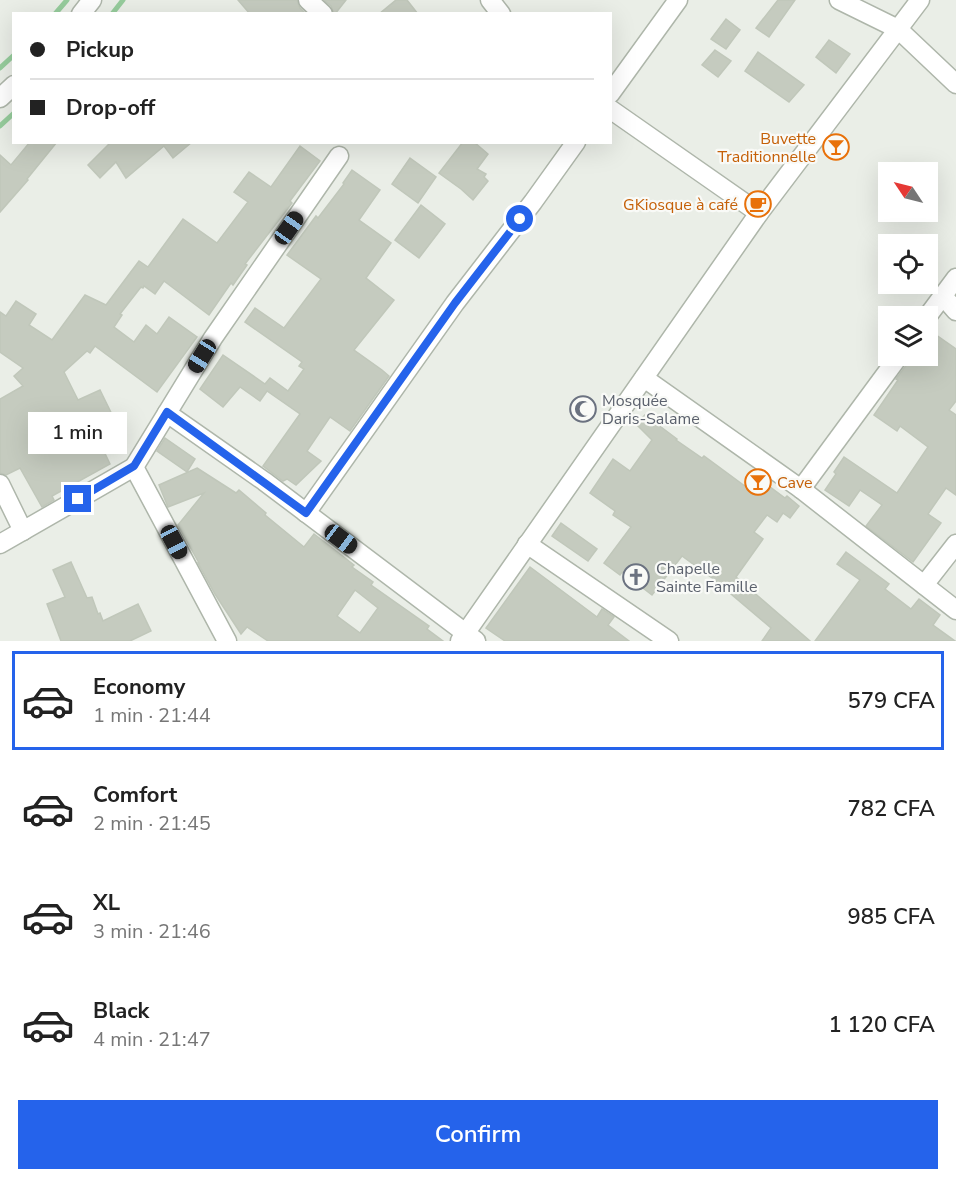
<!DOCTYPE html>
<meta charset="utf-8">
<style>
:root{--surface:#fff;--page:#f6f6f6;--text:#222;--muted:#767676;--line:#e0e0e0;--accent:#2563eb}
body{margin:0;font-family:"Nunito Sans",sans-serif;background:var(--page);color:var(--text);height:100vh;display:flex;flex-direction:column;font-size:22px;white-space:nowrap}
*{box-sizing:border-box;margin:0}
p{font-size:20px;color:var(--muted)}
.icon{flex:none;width:33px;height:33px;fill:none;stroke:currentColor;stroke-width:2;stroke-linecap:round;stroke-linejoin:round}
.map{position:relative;height:641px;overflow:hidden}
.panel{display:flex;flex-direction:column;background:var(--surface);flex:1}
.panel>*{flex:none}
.hud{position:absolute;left:12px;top:12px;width:600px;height:132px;border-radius:0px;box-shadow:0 6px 24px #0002;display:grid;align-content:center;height:132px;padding:0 18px;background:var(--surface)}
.needle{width:39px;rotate:305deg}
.tools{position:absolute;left:878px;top:162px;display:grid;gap:12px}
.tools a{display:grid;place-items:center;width:60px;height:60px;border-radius:0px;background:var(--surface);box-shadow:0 6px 24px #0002;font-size:30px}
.end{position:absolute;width:27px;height:27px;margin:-14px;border:8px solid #2563eb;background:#fff;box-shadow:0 0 0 3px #fff}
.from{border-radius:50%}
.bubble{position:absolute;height:42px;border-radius:0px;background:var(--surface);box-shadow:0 6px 24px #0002;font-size:20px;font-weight:600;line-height:42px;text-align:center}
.car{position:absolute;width:18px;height:36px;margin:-18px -9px;border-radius:8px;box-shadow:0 0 4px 2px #0007;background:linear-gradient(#222 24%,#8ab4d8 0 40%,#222 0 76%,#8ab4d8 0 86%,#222 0)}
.hud b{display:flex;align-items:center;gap:21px;height:57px;font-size:22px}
.hud b+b{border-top:2px solid var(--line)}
.hud i{width:15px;height:15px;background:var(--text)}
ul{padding:10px 0 0;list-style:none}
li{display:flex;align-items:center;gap:18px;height:99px;margin:0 12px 9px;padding:0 6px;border:3px solid transparent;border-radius:0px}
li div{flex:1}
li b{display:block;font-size:22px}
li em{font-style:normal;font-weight:600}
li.selected{border-color:var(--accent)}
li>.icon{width:54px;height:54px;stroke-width:1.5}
.action{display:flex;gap:12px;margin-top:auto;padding:12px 18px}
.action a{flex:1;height:69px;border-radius:0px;background:var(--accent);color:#fff;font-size:24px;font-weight:600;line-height:69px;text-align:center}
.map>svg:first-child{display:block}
</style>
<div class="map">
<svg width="956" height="641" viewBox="0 0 956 641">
<rect width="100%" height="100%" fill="#eaeee7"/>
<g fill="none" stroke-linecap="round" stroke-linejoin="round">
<!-- stream -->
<g stroke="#96cc9c" stroke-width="5">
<polyline points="55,14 67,0"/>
<polyline points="112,14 123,0"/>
<polyline points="0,68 14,55"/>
<polyline points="0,126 14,113"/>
</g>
</g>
<!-- building -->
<g fill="#c5cbbf" stroke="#c0c7ba" stroke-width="1.5" fill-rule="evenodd">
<polygon points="238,0 297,0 300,8 306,14 250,14"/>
<polygon points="324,0 346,0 335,14 334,14 331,6"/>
<polygon points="396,0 407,0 418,14 379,14"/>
<polygon points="778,0 795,0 769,37 756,28"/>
<polygon points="726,19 740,30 726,49 711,39"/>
<polygon points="829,40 850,54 836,73 816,57"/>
<polygon points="715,50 731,61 718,77 702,65"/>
<polygon points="758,52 804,85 789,102 745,71"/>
<polygon points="30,142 57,142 27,179 28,180 0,212 0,155 11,165"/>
<polygon points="111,142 192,142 173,158 164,146 126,178 116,162 100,178 88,165"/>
<polygon points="463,142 474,142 488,154 477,169 486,174 484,177 488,181 473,200 461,189 439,173"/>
<polygon points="300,146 320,161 290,201 292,203 245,264 247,265 233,285 231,283 209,315 164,281 155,294 144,286 143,288 141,287 120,314 122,315 114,327 134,342 146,325 157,334 169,317 197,337 157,392 95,346 90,353 87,351 64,372 78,400 100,390 120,431 99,441 110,464 52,496 54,500 42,507 20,468 6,475 0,473 0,399 23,386 14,376 23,368 0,352 0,312 6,316 16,301 36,314 29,325 52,340 85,295 106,305 139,261 148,267 183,219 217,243 248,202 234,192 249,172 271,187"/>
<polygon points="410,158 436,177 418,203 392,184"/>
<polygon points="352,170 380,190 359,220 391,243 366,278 394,300 354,350 382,370 389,376 350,431 330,417 307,451 321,461 296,485 287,479 283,481 263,466 300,414 267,391 260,401 240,387 223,407 200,389 223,355 265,384 270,378 288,391 304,369 299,366 302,362 245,322 255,308 284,328 321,279 287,255 316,216 318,218 344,184 343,183"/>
<polygon points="421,205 445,224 419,258 395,240"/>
<polygon points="932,332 956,349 956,401 949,410 956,415 956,495 946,488 928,514 941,523 913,562 866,526 882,505 860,490 849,506 825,490 836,474 834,472 844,457 897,493 928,447 900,426 897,431 874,415 898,380 896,379 908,363 910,356 927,356 927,339"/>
<polygon points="645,415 677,439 676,440 702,458 704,456 753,492 762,481 785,498 787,496 799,506 790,518 783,513 777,522 767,515 754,532 763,539 736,577 810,641 762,641 771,628 712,578 682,556 652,595 622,572 620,575 604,563 631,527 613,515 615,511 590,493 613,459 630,471 652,440 636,424"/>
<polygon points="165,438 195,459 187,472 157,451"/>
<path d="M197,468L236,493L239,490L266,513L265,515L304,547L314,534L354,565L352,567L373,582L371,585L429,626L427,629L443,641H268L247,627L241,634L215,594L198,563H199L178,525L204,493L168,507L159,485ZM355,590L378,608L360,633L337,616Z"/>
<polygon points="561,523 597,549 588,561 552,536"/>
<polygon points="846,552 889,584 885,589 911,609 919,599 940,615 933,625 955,641 815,641 860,580 837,564"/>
<polygon points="71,562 87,598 92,597 98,614 100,613 103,621 138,604 151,631 130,641 61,641 47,604 65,597 53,570"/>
<polygon points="530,567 597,617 602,609 614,617 608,625 629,641 505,641 486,628"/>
</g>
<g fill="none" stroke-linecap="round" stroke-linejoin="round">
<!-- minor casing -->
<g stroke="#aeb6aa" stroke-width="21">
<g id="minor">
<polyline points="308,0 323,14"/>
<polyline points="490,0 501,14"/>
<polyline points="839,0 898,29 956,84"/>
<polyline points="610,94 678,0"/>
<polyline points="610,109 759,213"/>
<polyline points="943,296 956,311"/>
<polyline points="927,317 956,278"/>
<polyline points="644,378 801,489 956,610"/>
<polyline points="167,413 264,481 476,641"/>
<polyline points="134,467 227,641"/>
<polyline points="0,484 23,531"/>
<polyline points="801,489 899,356"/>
<polyline points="306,513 455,303 533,202 576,142"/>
<polyline points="0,544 134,467 213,338 339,156"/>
<polyline points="527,544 669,641"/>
<polyline points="924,585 956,544"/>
<polyline points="460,641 759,213 920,0"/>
</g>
</g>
<!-- tertiary casing -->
<g stroke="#aeb6aa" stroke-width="21">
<g id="tertiary">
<polyline points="81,14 92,0"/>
<polyline points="0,98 14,85"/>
</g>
</g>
<!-- minor -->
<use href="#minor" stroke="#fff" stroke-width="18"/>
<!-- tertiary -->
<use href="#tertiary" stroke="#fff" stroke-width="18"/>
</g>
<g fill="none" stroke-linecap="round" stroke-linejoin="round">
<!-- route -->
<polyline stroke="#2563eb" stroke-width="8" points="78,499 134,466 167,412 306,513 455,303 520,219"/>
</g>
<!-- icons -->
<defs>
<g id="bar-ring" transform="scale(1.35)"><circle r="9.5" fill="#f9faf7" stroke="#e8710a" stroke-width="1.5"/><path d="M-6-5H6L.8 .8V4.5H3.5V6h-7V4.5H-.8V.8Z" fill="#e8710a"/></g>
<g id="cafe-ring" transform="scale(1.35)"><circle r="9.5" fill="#f9faf7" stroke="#e8710a" stroke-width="1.5"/><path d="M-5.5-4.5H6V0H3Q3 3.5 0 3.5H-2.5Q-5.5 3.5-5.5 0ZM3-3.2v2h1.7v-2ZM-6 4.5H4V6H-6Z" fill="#e8710a"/></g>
<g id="mosque-ring" transform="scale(1.35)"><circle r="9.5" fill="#f9faf7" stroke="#6b7280" stroke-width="1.5"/><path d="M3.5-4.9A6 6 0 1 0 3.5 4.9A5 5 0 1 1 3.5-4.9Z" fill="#6b7280"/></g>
<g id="church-ring" transform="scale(1.35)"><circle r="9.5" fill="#f9faf7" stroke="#6b7280" stroke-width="1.5"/><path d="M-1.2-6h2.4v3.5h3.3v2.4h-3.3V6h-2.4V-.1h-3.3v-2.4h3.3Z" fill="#6b7280"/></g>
</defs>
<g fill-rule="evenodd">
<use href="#bar-ring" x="836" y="147"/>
<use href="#cafe-ring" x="758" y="204"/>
<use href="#mosque-ring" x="583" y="409"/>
<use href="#bar-ring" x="758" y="482"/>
<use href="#church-ring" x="636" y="577"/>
</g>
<g text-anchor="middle" stroke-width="4.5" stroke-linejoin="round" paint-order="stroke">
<!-- food labels -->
<g font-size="16" fill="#c56008" stroke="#f9faf7" text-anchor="end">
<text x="816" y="144">Buvette<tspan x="816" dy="18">Traditionnelle</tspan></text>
<text x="738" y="210">GKiosque à café</text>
<text x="777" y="488" text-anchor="start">Cave</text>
</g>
<!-- worship labels -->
<g font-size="16" fill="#5b616d" stroke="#f9faf7" text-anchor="start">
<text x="602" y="406">Mosquée<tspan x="602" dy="18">Daris-Salame</tspan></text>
<text x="656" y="574">Chapelle<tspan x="656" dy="18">Sainte Famille</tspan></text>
</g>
</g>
</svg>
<div class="tools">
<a><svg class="needle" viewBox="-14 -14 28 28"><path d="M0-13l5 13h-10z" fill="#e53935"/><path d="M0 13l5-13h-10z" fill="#767676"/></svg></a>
<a><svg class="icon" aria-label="locate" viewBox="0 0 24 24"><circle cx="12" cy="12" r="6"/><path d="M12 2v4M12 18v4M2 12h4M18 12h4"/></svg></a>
<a><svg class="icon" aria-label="layers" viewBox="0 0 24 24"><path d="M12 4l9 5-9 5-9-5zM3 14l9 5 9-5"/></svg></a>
</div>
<i class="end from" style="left:520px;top:219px"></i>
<i class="end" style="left:78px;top:499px"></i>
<div class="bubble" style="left:28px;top:412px;width:99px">1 min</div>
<i class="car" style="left:289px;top:228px;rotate:35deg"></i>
<i class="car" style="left:202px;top:356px;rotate:212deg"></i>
<i class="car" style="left:341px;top:539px;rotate:127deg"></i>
<i class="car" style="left:174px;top:542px;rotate:152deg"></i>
<div class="hud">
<b><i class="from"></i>Pickup</b>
<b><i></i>Drop-off</b>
</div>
</div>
<section class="panel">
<ul>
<li class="selected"><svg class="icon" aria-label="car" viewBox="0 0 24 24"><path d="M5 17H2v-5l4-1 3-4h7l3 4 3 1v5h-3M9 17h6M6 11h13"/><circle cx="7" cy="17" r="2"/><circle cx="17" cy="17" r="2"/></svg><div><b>Economy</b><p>1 min · 21:44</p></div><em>579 CFA</em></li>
<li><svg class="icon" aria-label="car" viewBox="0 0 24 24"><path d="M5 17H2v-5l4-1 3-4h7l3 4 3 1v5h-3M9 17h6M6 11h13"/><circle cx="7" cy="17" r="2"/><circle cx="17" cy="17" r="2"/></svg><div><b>Comfort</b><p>2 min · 21:45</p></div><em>782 CFA</em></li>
<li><svg class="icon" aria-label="car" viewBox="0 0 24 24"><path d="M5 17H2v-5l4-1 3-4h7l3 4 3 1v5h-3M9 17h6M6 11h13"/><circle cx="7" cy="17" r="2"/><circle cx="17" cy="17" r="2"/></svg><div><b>XL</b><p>3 min · 21:46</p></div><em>985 CFA</em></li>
<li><svg class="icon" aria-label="car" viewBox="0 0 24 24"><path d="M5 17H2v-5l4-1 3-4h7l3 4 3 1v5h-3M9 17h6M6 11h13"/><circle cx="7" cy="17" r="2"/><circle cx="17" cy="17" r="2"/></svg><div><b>Black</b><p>4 min · 21:47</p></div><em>1 120 CFA</em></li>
</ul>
<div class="action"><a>Confirm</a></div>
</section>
